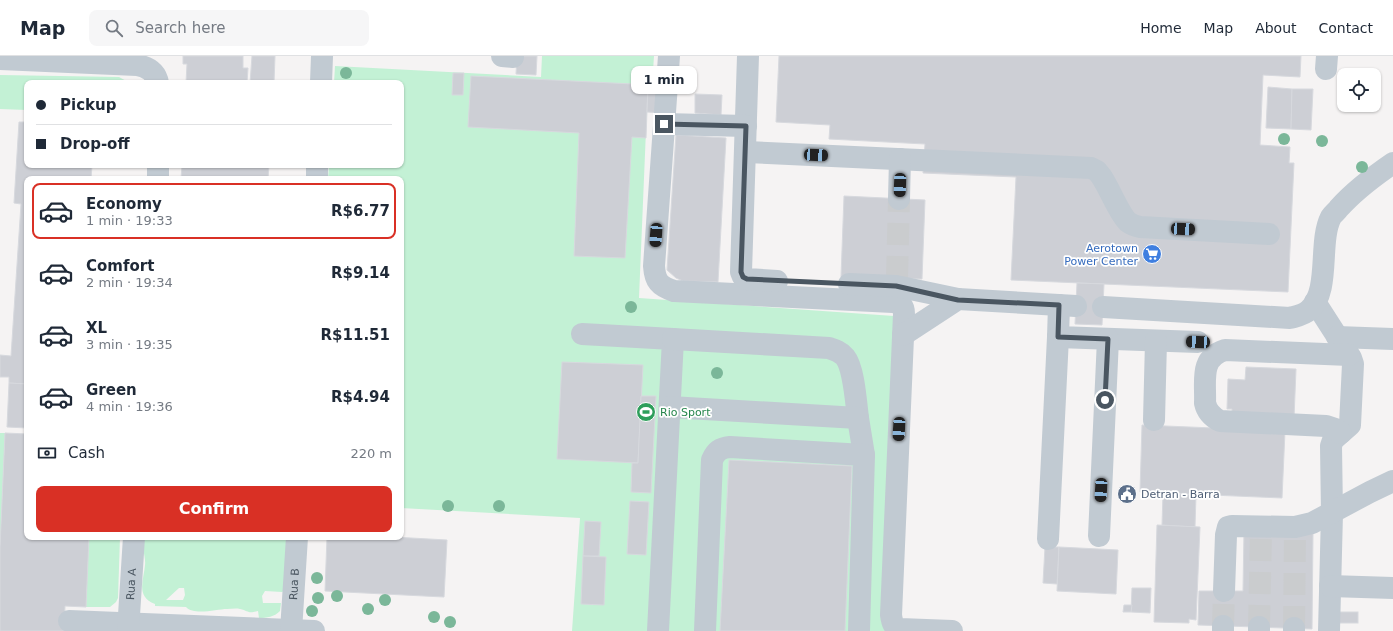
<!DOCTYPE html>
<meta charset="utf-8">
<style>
:root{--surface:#fff;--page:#f6f6f7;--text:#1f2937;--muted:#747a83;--line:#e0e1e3;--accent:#d93025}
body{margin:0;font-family:"DejaVu Sans",sans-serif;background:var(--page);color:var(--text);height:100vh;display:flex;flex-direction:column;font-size:15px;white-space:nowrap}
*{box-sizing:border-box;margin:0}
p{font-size:13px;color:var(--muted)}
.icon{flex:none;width:22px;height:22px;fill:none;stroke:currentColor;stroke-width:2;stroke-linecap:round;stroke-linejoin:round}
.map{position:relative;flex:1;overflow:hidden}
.side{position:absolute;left:24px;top:120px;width:380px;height:364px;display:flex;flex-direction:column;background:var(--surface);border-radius:8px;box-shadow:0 1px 3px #0004}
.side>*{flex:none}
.top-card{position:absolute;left:24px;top:24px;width:380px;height:88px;border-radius:8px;box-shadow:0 1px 3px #0004;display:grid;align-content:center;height:88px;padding:0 12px;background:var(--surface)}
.buttons{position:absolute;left:1337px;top:12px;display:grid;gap:8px}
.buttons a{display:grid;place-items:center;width:44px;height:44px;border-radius:8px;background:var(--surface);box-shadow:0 1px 3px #0004;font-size:20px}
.end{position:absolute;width:18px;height:18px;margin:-9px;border:5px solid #4a5661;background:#fff;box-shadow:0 0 0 2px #fff}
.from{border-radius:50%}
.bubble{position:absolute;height:28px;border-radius:8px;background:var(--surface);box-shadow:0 1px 3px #0004;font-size:13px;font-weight:800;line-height:28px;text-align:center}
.car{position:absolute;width:12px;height:24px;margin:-12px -6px;border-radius:5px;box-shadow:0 0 3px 1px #0007;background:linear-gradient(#222 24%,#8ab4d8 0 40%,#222 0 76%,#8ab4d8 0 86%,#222 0)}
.top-card b{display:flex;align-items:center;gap:14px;height:38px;font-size:15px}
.top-card b+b{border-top:1px solid var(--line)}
.top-card i{width:10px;height:10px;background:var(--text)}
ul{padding:7px 0 0;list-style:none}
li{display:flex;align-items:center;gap:12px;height:56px;margin:0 8px 6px;padding:0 4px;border:2px solid transparent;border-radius:8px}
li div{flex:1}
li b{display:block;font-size:15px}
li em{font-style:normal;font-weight:800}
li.active{border-color:var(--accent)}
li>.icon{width:36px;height:36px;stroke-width:1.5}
.pay{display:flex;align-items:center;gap:10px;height:44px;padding:0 12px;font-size:15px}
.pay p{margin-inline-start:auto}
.cta{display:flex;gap:8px;margin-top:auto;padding:8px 12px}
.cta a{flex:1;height:46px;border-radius:8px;background:var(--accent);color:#fff;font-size:16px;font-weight:800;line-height:46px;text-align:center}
header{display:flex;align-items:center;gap:24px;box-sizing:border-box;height:56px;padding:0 20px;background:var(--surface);border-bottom:1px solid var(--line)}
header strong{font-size:19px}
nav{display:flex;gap:22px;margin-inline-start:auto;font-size:14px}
.search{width:280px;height:36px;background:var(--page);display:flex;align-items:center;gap:10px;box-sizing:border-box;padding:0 14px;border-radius:8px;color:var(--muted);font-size:15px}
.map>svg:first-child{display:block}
</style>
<header>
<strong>Map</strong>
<div class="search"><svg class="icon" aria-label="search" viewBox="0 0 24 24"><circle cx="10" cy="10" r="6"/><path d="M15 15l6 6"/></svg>Search here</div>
<nav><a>Home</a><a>Map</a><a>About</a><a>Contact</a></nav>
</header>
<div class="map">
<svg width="1393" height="575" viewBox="0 0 1393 575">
<rect width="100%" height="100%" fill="#f5f3f3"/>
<!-- green -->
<g fill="#c3f1d5" fill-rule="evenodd">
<polygon points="542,0 654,0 653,15 648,26 639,242 894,260 886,575 572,575 580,462 401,452 401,123 328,123 329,109 401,109 401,27 334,27 335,10 541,21"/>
<polygon points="0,19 119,21 130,27 27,27 27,54 0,53"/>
<polygon points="0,377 5,377 0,491"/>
<polygon points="89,481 120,481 118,542 116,546 110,551 86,551"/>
<path d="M141,481H284L291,493L289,533L282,536L265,535L262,540L263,547H281L280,555C274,561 267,562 259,562L258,555C248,558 249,555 240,553C236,552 231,553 227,553C217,553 194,560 186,551L155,550V548C135,541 144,523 145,509C146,503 142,489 141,481ZM179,532H184L185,539L183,544H166Z"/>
</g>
<!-- building -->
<g fill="#cdcfd5" stroke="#d7d9de">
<polygon points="183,0 243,0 243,12 248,12 247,27 186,27 187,8 183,8"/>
<polygon points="252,0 275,0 274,27 250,27"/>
<polygon points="517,0 537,0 536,19 516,18"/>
<polygon points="779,0 1301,0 1300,21 1263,19 1260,89 1290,91 1289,107 1294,107 1288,236 1011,224 1016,121 923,117 925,88 829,83 830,69 776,66"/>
<polygon points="453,17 464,17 463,39 452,39"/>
<polygon points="471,20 633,28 633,25 648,26 646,82 632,81 625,202 574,200 579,77 468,71"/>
<polygon points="1268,31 1292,33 1291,73 1266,72"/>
<polygon points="648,32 663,33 663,57 647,56"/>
<polygon points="1292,33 1313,33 1311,74 1291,73"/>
<polygon points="695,38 722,39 721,59 695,57"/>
<polygon points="26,59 27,59 27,109 92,109 91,123 27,123 27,328 9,327 9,321 0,321 0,299 11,300 21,148 14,147 19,66 25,66"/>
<polygon points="676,79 726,82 718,226 683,225 676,222 667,214"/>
<polygon points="182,109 269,109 268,123 181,123"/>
<polygon points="844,140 925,144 922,223 841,221"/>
<polygon points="1077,227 1104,228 1102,269 1075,268"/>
<polygon points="562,306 643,309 638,407 557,403"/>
<polygon points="1246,311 1296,313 1294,362 1232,359 1232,353 1227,353 1228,323 1245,324"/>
<polygon points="9,327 27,328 27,372 7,371"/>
<polygon points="641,340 656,340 651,437 631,436 632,407 638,407"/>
<polygon points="1142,369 1285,375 1282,442 1140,436"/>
<polygon points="5,377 27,378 27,481 89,481 86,551 65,550 64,575 0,575 0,491"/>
<polygon points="729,404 852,410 845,575 720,575"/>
<polygon points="1163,437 1196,439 1195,471 1162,469"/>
<polygon points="630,445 649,446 646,499 627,498"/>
<polygon points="585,465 601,466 599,500 583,500"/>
<polygon points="1157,469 1200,471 1196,564 1189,563 1189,567 1154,566"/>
<polygon points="1244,475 1313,477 1312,573 1198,569 1199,535 1243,535"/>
<polygon points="327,481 393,481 447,484 444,541 325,535"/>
<polygon points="1045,491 1059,491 1057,528 1043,527"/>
<polygon points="1059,491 1118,494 1116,538 1057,535"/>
<polygon points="583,500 606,501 604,549 581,548"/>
<polygon points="1132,532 1151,532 1150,557 1131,556"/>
<polygon points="1124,549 1132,549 1131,556 1123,556"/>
<rect x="1336" y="556" width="22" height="11"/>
</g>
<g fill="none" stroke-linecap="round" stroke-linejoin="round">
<!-- minor-tunnel -->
<g stroke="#caccce" stroke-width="22" stroke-dasharray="22 11" stroke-linecap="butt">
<polyline points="897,222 899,143"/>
<polyline points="1223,570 1224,535"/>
<polyline points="1259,571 1261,476"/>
<polyline points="1294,572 1295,477"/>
</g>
<!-- minor -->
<g stroke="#c1cad2" stroke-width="22">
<polyline points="502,0 513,1"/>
<path d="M669,0L654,210C655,225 659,230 674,235L893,246C901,247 904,250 904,258L891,559C892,566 893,571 900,573L952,575"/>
<polyline points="748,0 741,216 743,221 747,223 777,225"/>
<path d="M0,3L137,9C148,11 156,16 158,27"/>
<polyline points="1326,13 1327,0"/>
<polyline points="321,27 322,0"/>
<polyline points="664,68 746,70"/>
<path d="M746,96L1091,112L1097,115L1101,120C1109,131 1119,158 1128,166C1132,169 1135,170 1140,171L1269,178"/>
<polyline points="158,123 158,109"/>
<polyline points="317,123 317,109"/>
<polyline points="899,143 900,103"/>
<polyline points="849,228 896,230 958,243"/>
<polyline points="1315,246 1351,302 1353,308 1350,369 1333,384 1331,390 1332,457 1329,575"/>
<polyline points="1059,249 1058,281 1198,286"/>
<path d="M1103,251L1290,262C1297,260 1304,259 1309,254C1331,235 1318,186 1331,161C1333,158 1337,155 1339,152C1355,134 1374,120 1393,107"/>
<polyline points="582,278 673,283 658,575"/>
<polyline points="903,279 958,243 1076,250"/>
<polyline points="1337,281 1393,283"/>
<path d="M673,283L829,292C835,294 841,296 845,301C854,312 856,347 858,362"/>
<polyline points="670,351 858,362 864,399"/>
<polyline points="1154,364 1156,285"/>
<path d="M1341,377L1335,373L1326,370L1220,365C1212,361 1207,356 1205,347C1206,325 1199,302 1225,294L1349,299"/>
<polyline points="1099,480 1108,283"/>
<polyline points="1048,483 1058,281"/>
<polyline points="1330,530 1393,532"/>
<polyline points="1224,535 1226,479 1228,471 1232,470 1295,471 1312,467 1370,436 1393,425"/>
<polyline points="69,565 314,575"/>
<path id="s1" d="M128,575L134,481"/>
<path id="s2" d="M291,575L297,481"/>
<path d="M705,575L712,404C716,395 720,392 730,391L864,399L859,575"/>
<polyline points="1223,575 1223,570"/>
<polyline points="1259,575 1259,571"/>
<polyline points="1294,575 1294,572"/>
</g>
</g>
<!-- trees -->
<g fill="#7bb799">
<circle cx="346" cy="17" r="6"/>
<circle cx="1284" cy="83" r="6"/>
<circle cx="1322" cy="85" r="6"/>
<circle cx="1362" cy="111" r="6"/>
<circle cx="631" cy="251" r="6"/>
<circle cx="717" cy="317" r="6"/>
<circle cx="448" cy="450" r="6"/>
<circle cx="499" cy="450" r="6"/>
<circle cx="317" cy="522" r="6"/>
<circle cx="337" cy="540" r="6"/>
<circle cx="318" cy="542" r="6"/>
<circle cx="385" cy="544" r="6"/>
<circle cx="368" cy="553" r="6"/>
<circle cx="312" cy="555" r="6"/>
<circle cx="434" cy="561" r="6"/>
<circle cx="450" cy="566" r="6"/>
</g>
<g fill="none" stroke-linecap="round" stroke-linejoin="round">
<!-- route -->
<polyline stroke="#4a5661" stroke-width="5" points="664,68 746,70 741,216 743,221 747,223 896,230 958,244 1059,249 1058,281 1108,283 1105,344"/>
</g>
<!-- icons -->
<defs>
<g id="supermarket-disc" transform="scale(1)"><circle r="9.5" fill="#3f7fe0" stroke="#fff"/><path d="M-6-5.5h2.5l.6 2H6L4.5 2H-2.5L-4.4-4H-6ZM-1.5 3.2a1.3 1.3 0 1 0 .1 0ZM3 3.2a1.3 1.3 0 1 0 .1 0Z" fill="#fff"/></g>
<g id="stadium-disc" transform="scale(1)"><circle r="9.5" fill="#2e9e5b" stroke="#fff"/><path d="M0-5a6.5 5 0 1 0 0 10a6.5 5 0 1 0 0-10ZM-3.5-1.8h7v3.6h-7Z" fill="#fff"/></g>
<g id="civic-disc" transform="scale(1)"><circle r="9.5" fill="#5c6f8a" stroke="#fff"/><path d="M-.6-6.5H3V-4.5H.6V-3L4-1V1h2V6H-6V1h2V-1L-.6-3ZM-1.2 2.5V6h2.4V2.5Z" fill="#fff"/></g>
</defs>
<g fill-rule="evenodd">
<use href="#supermarket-disc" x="1152" y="198"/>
<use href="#stadium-disc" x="646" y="356"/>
<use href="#civic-disc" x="1127" y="438"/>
</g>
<g text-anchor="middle" stroke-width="3.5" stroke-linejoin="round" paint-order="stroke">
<!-- shop labels -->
<g font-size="11" fill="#366cbe" stroke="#fff" text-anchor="end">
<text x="1138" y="196">Aerotown<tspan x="1138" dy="13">Power Center</tspan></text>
</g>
<!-- leisure labels -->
<g font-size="11" fill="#27864d" stroke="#fff" text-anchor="start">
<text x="660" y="360">Rio Sport</text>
</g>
<!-- service labels -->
<g font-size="11" fill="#4e5e75" stroke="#fff" text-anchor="start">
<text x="1141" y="442">Detran - Barra</text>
</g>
<!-- street labels -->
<g font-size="11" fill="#4a5661" stroke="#fff">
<text dy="4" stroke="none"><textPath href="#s1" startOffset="47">Rua A</textPath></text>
<text dy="4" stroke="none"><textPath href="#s2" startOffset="47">Rua B</textPath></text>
</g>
</g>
</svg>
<div class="buttons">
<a><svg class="icon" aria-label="locate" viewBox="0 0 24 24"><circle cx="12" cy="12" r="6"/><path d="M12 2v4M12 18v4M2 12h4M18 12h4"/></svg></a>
</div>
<i class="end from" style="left:1105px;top:344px"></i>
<i class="end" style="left:664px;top:68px"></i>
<div class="bubble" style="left:631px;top:10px;width:66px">1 min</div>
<i class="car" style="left:816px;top:99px;rotate:93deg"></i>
<i class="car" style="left:900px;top:129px;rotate:182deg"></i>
<i class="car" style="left:1183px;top:173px;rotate:93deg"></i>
<i class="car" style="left:656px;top:179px;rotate:184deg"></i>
<i class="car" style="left:1198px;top:286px;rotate:273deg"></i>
<i class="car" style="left:899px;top:373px;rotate:183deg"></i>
<i class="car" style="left:1101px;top:434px;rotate:183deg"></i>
<div class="top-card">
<b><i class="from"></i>Pickup</b>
<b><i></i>Drop-off</b>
</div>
<section class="side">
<ul>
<li class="active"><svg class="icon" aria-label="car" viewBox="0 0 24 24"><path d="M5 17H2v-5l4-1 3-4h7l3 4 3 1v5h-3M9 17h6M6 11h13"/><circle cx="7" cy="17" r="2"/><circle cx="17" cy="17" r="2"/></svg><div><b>Economy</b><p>1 min · 19:33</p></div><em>R$6.77</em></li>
<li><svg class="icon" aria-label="car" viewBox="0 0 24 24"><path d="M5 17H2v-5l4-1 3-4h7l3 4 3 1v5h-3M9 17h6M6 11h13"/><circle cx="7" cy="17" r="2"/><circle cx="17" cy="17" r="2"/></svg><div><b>Comfort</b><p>2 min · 19:34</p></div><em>R$9.14</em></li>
<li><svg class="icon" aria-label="car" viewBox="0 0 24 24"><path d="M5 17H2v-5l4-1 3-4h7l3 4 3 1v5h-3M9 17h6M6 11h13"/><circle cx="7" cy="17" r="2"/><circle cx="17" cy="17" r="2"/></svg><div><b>XL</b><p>3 min · 19:35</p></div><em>R$11.51</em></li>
<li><svg class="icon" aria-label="car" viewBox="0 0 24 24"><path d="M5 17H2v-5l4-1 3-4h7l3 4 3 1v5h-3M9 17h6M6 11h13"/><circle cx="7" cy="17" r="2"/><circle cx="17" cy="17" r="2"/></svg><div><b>Green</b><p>4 min · 19:36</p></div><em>R$4.94</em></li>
</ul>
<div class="pay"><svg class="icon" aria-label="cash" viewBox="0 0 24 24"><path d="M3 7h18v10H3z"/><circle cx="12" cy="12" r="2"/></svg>Cash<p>220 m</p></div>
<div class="cta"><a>Confirm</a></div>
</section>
</div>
